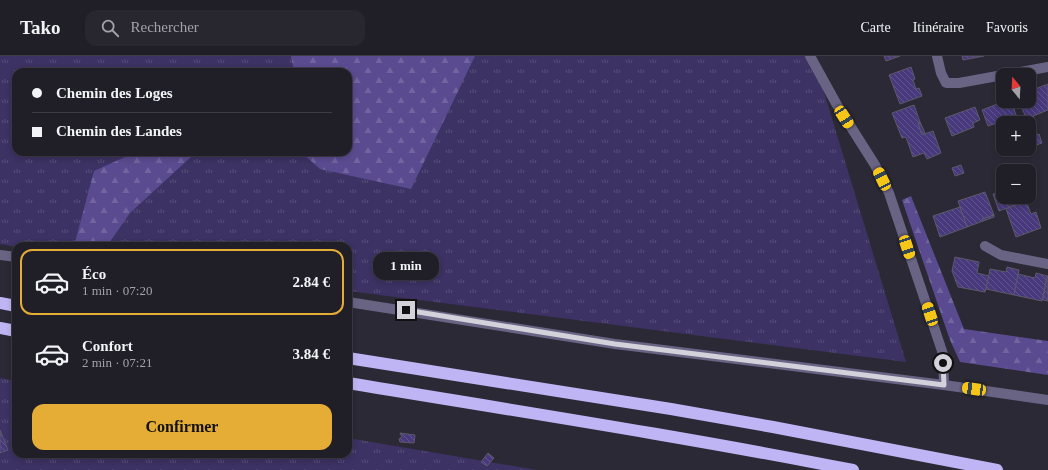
<!DOCTYPE html>
<html lang="fr">
<meta charset="utf-8">
<style>
:root{--surface:#201f28;--page:#282730;--text:#f1f3f6;--muted:#a2a2a8;--line:#3d3d45;--accent:#e5ad36}
body{margin:0;font-family:"Times New Roman",serif;background:var(--page);color:var(--text);height:100vh;display:flex;flex-direction:column;font-size:15px;white-space:nowrap}
*{box-sizing:border-box;margin:0}
p{font-size:13px;color:var(--muted)}
.icon{flex:none;width:22px;height:22px;fill:none;stroke:currentColor;stroke-width:2;stroke-linecap:round;stroke-linejoin:round}
.map{position:relative;flex:1;overflow:hidden}
.details{position:absolute;left:12px;top:186px;width:340px;height:216px;display:flex;flex-direction:column;background:var(--surface);border-radius:12px;box-shadow:0 2px 6px #0003,0 0 0 1px var(--line)}
.details>*{flex:none}
.top-card{position:absolute;left:12px;top:12px;width:340px;height:88px;border-radius:12px;box-shadow:0 2px 6px #0003,0 0 0 1px var(--line);display:grid;align-content:center;height:88px;padding:0 20px;background:var(--surface)}
.needle{width:26px;rotate:342deg}
.tools{position:absolute;left:996px;top:12px;display:grid;gap:8px}
.tools a{display:grid;place-items:center;width:40px;height:40px;border-radius:8px;background:var(--surface);box-shadow:0 2px 6px #0003,0 0 0 1px var(--line);font-size:20px}
.end{position:absolute;width:18px;height:18px;margin:-9px;border:5px solid #d3d2db;background:#111;box-shadow:0 0 0 2px #111}
.from{border-radius:50%}
.bubble{position:absolute;height:28px;border-radius:12px;background:var(--surface);box-shadow:0 2px 6px #0003,0 0 0 1px var(--line);font-size:13px;font-weight:800;line-height:28px;text-align:center}
.car{position:absolute;width:12px;height:24px;margin:-12px -6px;border-radius:5px;box-shadow:0 0 3px 1px #0007;background:linear-gradient(#f5c518 24%,#345 0 40%,#f5c518 0 76%,#345 0 86%,#f5c518 0)}
.top-card b{display:flex;align-items:center;gap:14px;height:38px;font-size:15px}
.top-card b+b{border-top:1px solid var(--line)}
.top-card i{width:10px;height:10px;background:var(--text)}
ul{padding:7px 0 0;list-style:none}
li{display:flex;align-items:center;gap:12px;height:66px;margin:0 8px 6px;padding:0 12px;border:2px solid transparent;border-radius:12px}
li div{flex:1}
li b{display:block;font-size:15px}
li em{font-style:normal;font-weight:800}
li.current{border-color:var(--accent)}
li>.icon{width:36px;height:36px;stroke-width:1.5}
.cta{display:flex;gap:8px;margin-top:auto;padding:8px 20px}
.cta a{flex:1;height:46px;border-radius:12px;background:var(--accent);color:#111;font-size:16px;font-weight:800;line-height:46px;text-align:center}
header{display:flex;align-items:center;gap:24px;box-sizing:border-box;height:56px;padding:0 20px;background:var(--surface);border-bottom:1px solid var(--line)}
header strong{font-size:19px}
nav{display:flex;gap:22px;margin-inline-start:auto;font-size:14px}
.search{width:280px;height:36px;background:var(--page);display:flex;align-items:center;gap:10px;box-sizing:border-box;padding:0 14px;border-radius:12px;color:var(--muted);font-size:15px}
.map>svg:first-child{display:block}
</style>
<header>
<strong>Tako</strong>
<div class="search"><svg class="icon" aria-label="search" viewBox="0 0 24 24"><circle cx="10" cy="10" r="6"/><path d="M15 15l6 6"/></svg>Rechercher</div>
<nav><a>Carte</a><a>Itinéraire</a><a>Favoris</a></nav>
</header>
<div class="map">
<svg width="1048" height="414" viewBox="0 0 1048 414">
<defs>
<pattern id="grass-tufts" width="24" height="20" patternUnits="userSpaceOnUse"><rect width="24" height="20" fill="#3c3263"/><path d="M3 7l-1-3M5 7V3M7 7l1-3M15 17l-1-3M17 17v-4M19 17l1-3" fill="none" stroke="#574f79"/></pattern>
<pattern id="forest-firs" width="22" height="20" patternUnits="userSpaceOnUse"><rect width="22" height="20" fill="#5a4b90"/><path d="M5 1l3.5 6h-7zM16 11l3.5 6h-7z" fill="#71649f"/></pattern>
<pattern id="building-back-hatch" width="6" height="6" patternUnits="userSpaceOnUse"><rect width="6" height="6" fill="#48387c"/><path d="M-1 5l2 2M0 0l6 6M5-1l2 2" fill="none" stroke="#62548e"/></pattern>
</defs>
<rect width="100%" height="100%" fill="#2b2935"/>
<!-- grass -->
<g fill="url(#grass-tufts)" fill-rule="evenodd">
<path d="M0,0H813L906,306L348,235V190L16,191L0,188ZM16,16H348V96H16Z"/>
<polygon points="0,322 16,325 16,398 348,398 348,382 537,414 0,414"/>
</g>
<!-- forest -->
<g fill="url(#forest-firs)">
<polygon points="291,0 475,0 411,133 320,113 301,96 348,96 348,16 294,16"/>
<polygon points="136,96 213,96 192,100 130,157 107,190 74,190 94,115"/>
<polygon points="911,140 964,273 1048,285 1048,319 960,306 950,284 902,144"/>
</g>
<!-- building -->
<g fill="url(#building-back-hatch)" stroke="#5b5a68">
<polygon points="884,0 900,0 886,5"/>
<polygon points="962,0 984,0 963,4"/>
<polygon points="911,11 915,23 913,24 916,33 919,32 922,40 900,48 889,19"/>
<polygon points="1048,28 1048,54 1033,60 1036,66 1029,69 1019,45 1029,45 1029,38 1036,36 1035,33"/>
<polygon points="1003,41 1003,45 1011,45 1019,67 1003,67 1003,73 1000,66 988,70 982,54 1000,47 999,43"/>
<polygon points="914,49 920,66 918,67 922,79 933,75 941,97 927,103 924,97 913,101 906,81 902,82 892,57"/>
<polygon points="975,51 980,64 973,67 974,71 952,80 945,62"/>
<polygon points="920,66 925,77 922,79 918,67"/>
<polygon points="1039,78 1042,87 1036,89 1032,80"/>
<polygon points="961,109 964,117 955,120 952,112"/>
<polygon points="1003,120 1003,141 1025,141 1026,145 999,155 993,138 1001,136 996,123"/>
<polygon points="985,136 994,159 982,163 983,165 967,171 958,145"/>
<polygon points="1026,145 1031,158 1036,156 1041,172 1016,181 1006,153"/>
<polygon points="960,151 967,171 940,181 933,160"/>
<polygon points="994,159 994,161 983,165 982,163"/>
<polygon points="955,201 979,206 977,217 989,220 985,236 958,231 952,215"/>
<polygon points="1007,211 1019,214 1014,239 986,233 990,213 1006,216"/>
<polygon points="1036,217 1047,220 1042,245 1014,239 1018,218 1035,222"/>
<polygon points="1047,220 1048,220 1048,245 1043,244"/>
<polygon points="0,374 8,394 0,397"/>
<polygon points="400,377 415,379 414,387 400,386 399,383 402,381"/>
<polygon points="488,397 494,402 487,410 481,406"/>
</g>
<g fill="none" stroke-linecap="round" stroke-linejoin="round">
<!-- minor -->
<g stroke="#696484" stroke-width="10">
<polyline points="810,0 837,49 875,109 889,137 943,298 944,329"/>
<polyline points="937,0 941,17 946,27 959,27 1003,19"/>
<polyline points="1004,19 1048,11"/>
<polyline points="985,190 1001,199 1048,208"/>
<polyline points="0,199 16,201"/>
<polyline points="348,246 615,288 944,329 1048,344"/>
</g>
<!-- highway -->
<g stroke="#bfb5f4" stroke-width="12">
<polyline points="0,247 16,250"/>
<polyline points="0,272 16,275"/>
<polyline points="348,302 671,353 773,371 997,414"/>
<path d="M348,327C517,355 685,381 853,414"/>
</g>
</g>
<g fill="none" stroke-linecap="round" stroke-linejoin="round">
<!-- route -->
<polyline stroke="#d3d2db" stroke-width="5" points="406,254 615,288 944,329 943,307"/>
</g>
</svg>
<div class="tools">
<a><svg class="needle" viewBox="-14 -14 28 28"><path d="M0-13l5 13h-10z" fill="#e53935"/><path d="M0 13l5-13h-10z" fill="#a2a2a8"/></svg></a>
<a>+</a>
<a>−</a>
</div>
<i class="end from" style="left:943px;top:307px"></i>
<i class="end" style="left:406px;top:254px"></i>
<div class="bubble" style="left:373px;top:196px;width:66px">1 min</div>
<i class="car" style="left:844px;top:61px;rotate:147deg"></i>
<i class="car" style="left:882px;top:123px;rotate:334deg"></i>
<i class="car" style="left:907px;top:191px;rotate:162deg"></i>
<i class="car" style="left:930px;top:258px;rotate:342deg"></i>
<i class="car" style="left:974px;top:333px;rotate:278deg"></i>
<div class="top-card">
<b><i class="from"></i>Chemin des Loges</b>
<b><i></i>Chemin des Landes</b>
</div>
<section class="details">
<ul>
<li class="current"><svg class="icon" aria-label="car" viewBox="0 0 24 24"><path d="M5 17H2v-5l4-1 3-4h7l3 4 3 1v5h-3M9 17h6M6 11h13"/><circle cx="7" cy="17" r="2"/><circle cx="17" cy="17" r="2"/></svg><div><b>Éco</b><p>1 min · 07:20</p></div><em>2.84 €</em></li>
<li><svg class="icon" aria-label="car" viewBox="0 0 24 24"><path d="M5 17H2v-5l4-1 3-4h7l3 4 3 1v5h-3M9 17h6M6 11h13"/><circle cx="7" cy="17" r="2"/><circle cx="17" cy="17" r="2"/></svg><div><b>Confort</b><p>2 min · 07:21</p></div><em>3.84 €</em></li>
</ul>
<div class="cta"><a>Confirmer</a></div>
</section>
</div>
